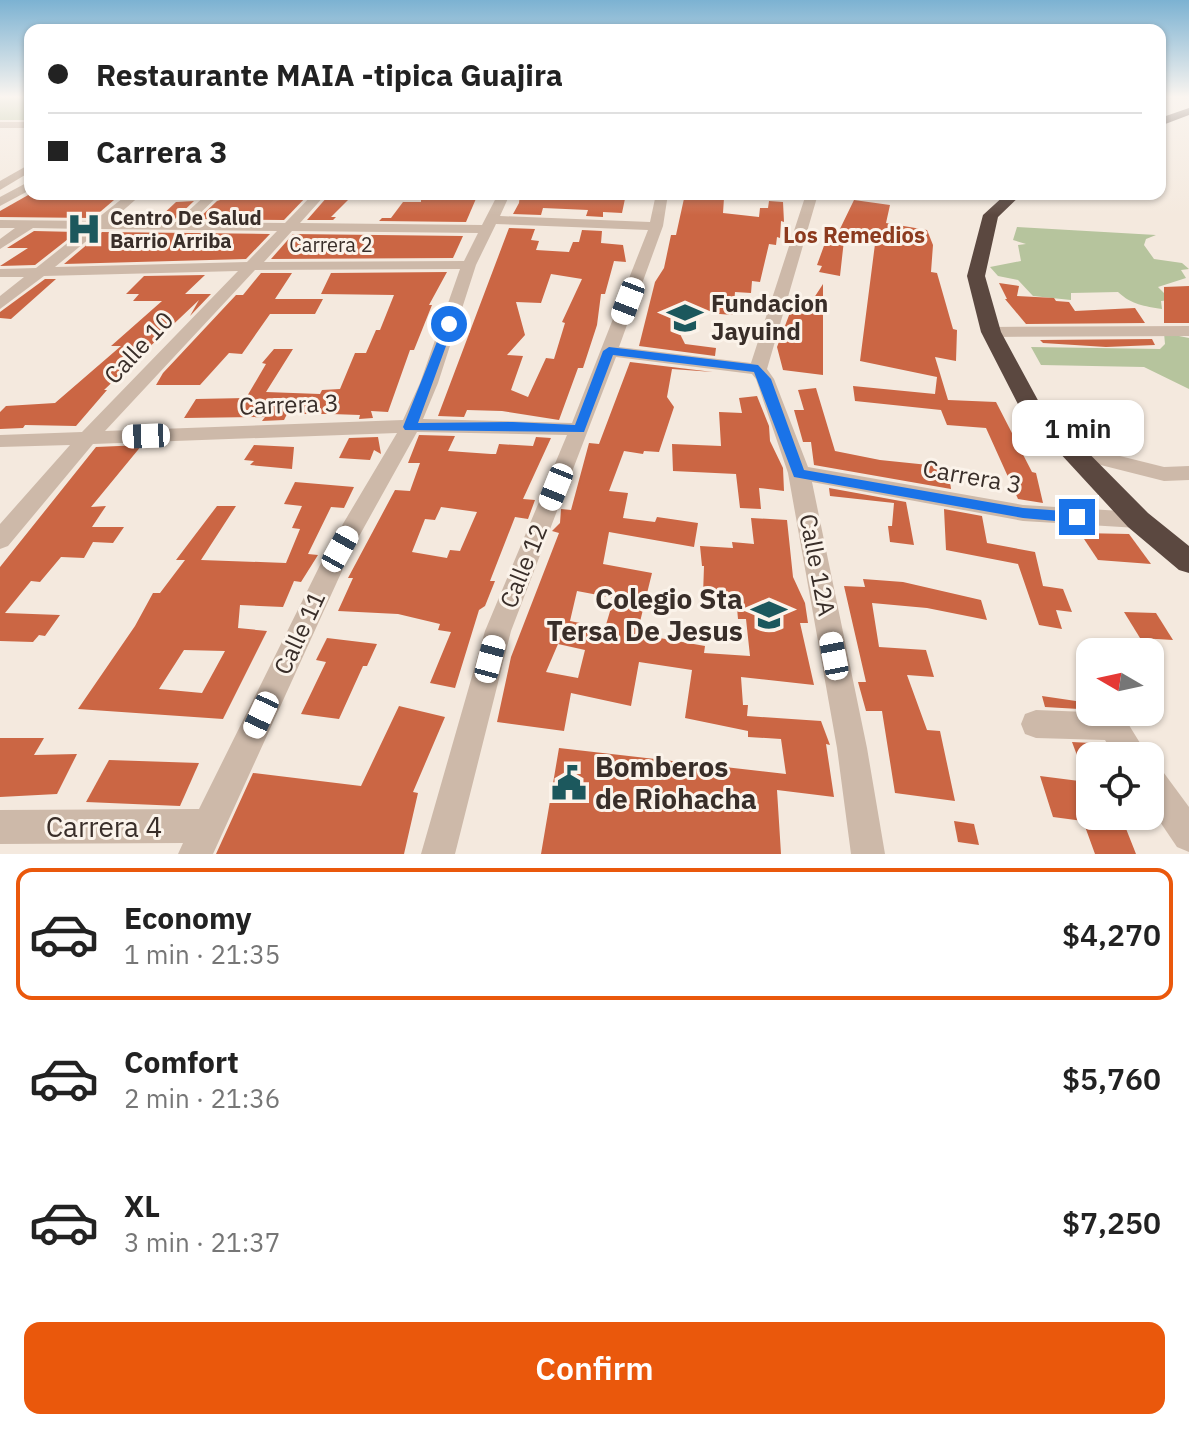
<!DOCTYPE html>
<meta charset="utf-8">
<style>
:root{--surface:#fff;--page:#f6f6f6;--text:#222;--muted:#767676;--line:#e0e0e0;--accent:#ea580c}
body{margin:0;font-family:"IBM Plex Sans",sans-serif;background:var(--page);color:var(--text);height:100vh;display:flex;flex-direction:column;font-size:30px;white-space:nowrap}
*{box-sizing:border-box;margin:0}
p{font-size:26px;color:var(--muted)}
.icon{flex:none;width:44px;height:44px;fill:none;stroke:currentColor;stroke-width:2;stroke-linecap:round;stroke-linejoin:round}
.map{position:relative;height:854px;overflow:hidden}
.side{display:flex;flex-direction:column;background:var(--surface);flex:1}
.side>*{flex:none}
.hud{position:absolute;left:24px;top:24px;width:1142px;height:176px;border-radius:16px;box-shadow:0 2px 6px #0004;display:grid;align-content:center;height:176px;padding:0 24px;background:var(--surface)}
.needle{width:52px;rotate:279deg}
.fabs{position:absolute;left:1076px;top:638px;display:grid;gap:16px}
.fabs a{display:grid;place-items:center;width:88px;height:88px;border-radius:16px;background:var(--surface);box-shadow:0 2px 6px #0004;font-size:40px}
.end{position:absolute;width:36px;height:36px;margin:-18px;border:10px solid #1a73e8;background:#fff;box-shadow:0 0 0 4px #fff}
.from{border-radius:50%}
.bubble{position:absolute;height:56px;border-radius:16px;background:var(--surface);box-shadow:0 2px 6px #0004;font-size:26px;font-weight:600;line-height:56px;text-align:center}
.car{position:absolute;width:24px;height:48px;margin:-24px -12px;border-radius:10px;box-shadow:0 0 6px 2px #0007;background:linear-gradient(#fff 24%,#345 0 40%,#fff 0 76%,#345 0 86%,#fff 0)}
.hud b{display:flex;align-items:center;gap:28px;height:76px;font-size:30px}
.hud b+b{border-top:2px solid var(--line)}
.hud i{width:20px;height:20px;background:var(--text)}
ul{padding:14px 0 0;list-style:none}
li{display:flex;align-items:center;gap:24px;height:132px;margin:0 16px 12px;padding:0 8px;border:4px solid transparent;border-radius:16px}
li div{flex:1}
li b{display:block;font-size:30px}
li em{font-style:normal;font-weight:600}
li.on{border-color:var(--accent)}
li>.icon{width:72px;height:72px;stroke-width:1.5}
.cta{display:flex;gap:16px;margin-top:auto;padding:16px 24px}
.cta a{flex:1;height:92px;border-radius:16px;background:var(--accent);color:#fff;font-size:32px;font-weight:600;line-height:92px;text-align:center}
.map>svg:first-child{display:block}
</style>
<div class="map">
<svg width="1189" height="854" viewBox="0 0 1189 854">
<rect width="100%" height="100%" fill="#f4e9de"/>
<!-- green -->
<g fill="#b6c49d">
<rect x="0" y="96" width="30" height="24"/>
<path d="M1017,227L1156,235L1146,239L1144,245L1154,259L1182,263L1189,269L1181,270L1186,278L1158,287L1171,300L1161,301L1162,309C1144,306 1132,305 1118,292L1071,293V300L1033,296L1018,280L998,276L990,267L1021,261L1018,245L1026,244L1013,240Z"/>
<polygon points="1164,333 1189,338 1189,389 1144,367 1041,365 1031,347 1160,349 1165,344"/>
</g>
<!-- building -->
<g fill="#cb6644" fill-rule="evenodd">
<polygon points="30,194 121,194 93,218 0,217 0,211"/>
<polygon points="239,194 283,194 308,195 284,220 198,219 217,201"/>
<polygon points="421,194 478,194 466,222 379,221 382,218 391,218 403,202 421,202"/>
<polygon points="520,194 626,194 622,213 603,212 603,217 586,216 588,210 543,208 541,215 513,214 519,203"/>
<polygon points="685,194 715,194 714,197 724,198 723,213 759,217 760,208 768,208 769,201 783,202 784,222 781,221 780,238 777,237 776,245 769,244 760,282 752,281 751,293 735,292 733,315 668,310 685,344 716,348 715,356 639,346 655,282 664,268 671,235 676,235"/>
<polygon points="328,196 352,196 331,217 336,217 333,220 307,220"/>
<polygon points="854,200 890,205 886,223 927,230 933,245 931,272 937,273 953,329 957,330 956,361 935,357 948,400 996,402 1032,472 1036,473 1043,503 1018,499 986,428 947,425 941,410 855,401 853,386 935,394 937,377 860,361 875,244 844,240 840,276 819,272 822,266 817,265 829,232 838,233"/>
<polygon points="194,201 175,219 158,219 176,202"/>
<path d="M509,228L535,229L531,240L539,241L536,250L569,252L573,242H579L582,230L602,231L601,243L623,245L626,262L614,261L605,294H601L597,325L583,368H578L559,420L502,411L467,410L464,417L438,416ZM551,274L582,279L562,322L565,323L554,359L546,358L528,397L511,390L523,356L507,355L525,335L516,302L541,303Z"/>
<polygon points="34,231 77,232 35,265 0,266 28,248 7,248"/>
<polygon points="102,232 270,234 246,259 64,264"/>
<polygon points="293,234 463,236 453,258 271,259"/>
<polygon points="447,272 429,305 432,305 414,350 410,350 388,412 371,411 373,418 359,419 360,415 331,414 287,414 284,420 262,421 265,417 184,418 196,399 246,398 266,364 262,363 274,349 293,349 266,392 320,394 322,390 340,389 355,353 366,353 376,330 380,330 394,295 321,294 331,273"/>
<polygon points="261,273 292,273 275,299 323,299 315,314 270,314 242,354 229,353 200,385 156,385 163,373 236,295 243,295"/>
<polygon points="205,275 185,294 211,294 190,316 199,300 104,390 107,390 76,426 25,425 23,428 0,429 0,412 6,406 55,403 121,346 111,346 162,301 133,301 139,294 126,294 144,276"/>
<polygon points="45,279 56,279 11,319 0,318 0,312"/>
<polygon points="999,283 1019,286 1017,296 1054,298 1056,301 1069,302 1075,311 1135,308 1145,323 1026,324 1005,299 1007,299"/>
<polygon points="823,284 823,375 783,370 777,347 794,302 810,304"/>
<polygon points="1189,286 1189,323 1164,323 1164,287"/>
<polygon points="1152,339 1155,345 1106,347 1043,343 1040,340"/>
<path d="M630,362L713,372L672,369L667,397L674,407L659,452L644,451L643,454L624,451L609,491L628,493L623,518L655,522L657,517L698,523L694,547L609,532L603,564L652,573L637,634L705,646L704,653L750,656L746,619H738L736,597L703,595L704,566H702L700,546L733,548L732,542L754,544L751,518L787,520L793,577L805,603L808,623H800L814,685L741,677L743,705H748L747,716L821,721L830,745L826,744L834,797L777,790L781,854H541L559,748L786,774L781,739L748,737V731L685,718L692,670L639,662L631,706L571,693L564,731L497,722L511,657L559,533L552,531L560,523L561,509L571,510L589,443L599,444ZM577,591L614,598L605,628L570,621ZM558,644L585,650L578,678L546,672Z"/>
<polygon points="816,388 835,451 880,460 948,467 951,489 814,465 811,442 803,442 794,410 804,410 798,390"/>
<polygon points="757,396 769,426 770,441 783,468 784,491 759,488 761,509 740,508 736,474 673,471 672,444 721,446 719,412 742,413 739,398"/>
<path d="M419,435L455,436L448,451L491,454H496L499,444L533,446L536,437L551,438L523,499L535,500L528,519L515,517L490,581H495L485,606L479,610L455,688L430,683L451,632L438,630L440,624L398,614L338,611L353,578H348L395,490L410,491L420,463H408ZM441,507L477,512L460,551L450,550L447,558L412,552L425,519L435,520Z"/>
<polygon points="378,437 381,454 374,450 370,460 339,458 349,438"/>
<polygon points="142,445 91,507 106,506 92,527 124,527 113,543 93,542 84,558 61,557 40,582 31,581 5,613 60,615 45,636 39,635 33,642 0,641 0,567 96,447"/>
<polygon points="254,445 294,447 292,469 250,465 254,461 244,460"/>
<path d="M295,482L354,487L344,508L331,507L308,554L318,555L301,582L294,581L283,607L240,605L238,628L267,631L223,719L78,709L135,626L153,593H160L185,560H176L217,506H236L201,560L286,563L300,529L292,528L302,506L284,504ZM184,650L225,651L202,693L159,689Z"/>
<polygon points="829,488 906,502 914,545 890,542 888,526 892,526 894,503 830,496"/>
<polygon points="944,509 982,516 987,543 1035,552 1043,586 1063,589 1072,612 1056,610 1062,629 1039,625 1018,564 946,550"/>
<polygon points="1080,533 1129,534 1151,564 1098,560"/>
<polygon points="863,579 903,582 981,600 987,620 927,608 872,603 879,647 926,650 934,677 907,675 927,730 940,731 955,801 895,793 882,711 866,711 858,682 866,682 844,586 865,587"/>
<polygon points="1124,612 1156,613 1173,640 1140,638"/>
<polygon points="327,638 377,644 367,666 363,666 339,719 301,714 326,662 316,660"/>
<polygon points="1042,696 1076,701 1079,709 1045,707"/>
<polygon points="399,706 445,717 413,792 418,793 404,854 216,854 253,773 361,786"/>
<polygon points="0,738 44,738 34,755 77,754 57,794 0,797"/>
<polygon points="1072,742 1091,743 1096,756 1090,756 1090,816 1121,816 1136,854 1095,854 1083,821 1053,817 1040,776 1087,782"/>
<polygon points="109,760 199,763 180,806 86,802"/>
<polygon points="954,821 974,824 979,845 958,842"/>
</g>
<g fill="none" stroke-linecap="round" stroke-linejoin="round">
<!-- minor -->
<g fill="#cdb9a9" fill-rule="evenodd">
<rect x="0" y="122" width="30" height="6"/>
<polygon points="30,164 30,172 0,190 0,181"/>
<polygon points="30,181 30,190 0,206 0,197"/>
<path d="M128,194H142L111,221L176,222L207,194H220L191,222L285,223L313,194H326L300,223L482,225L498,194H510L500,216L650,222L656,194H668L663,226L619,347L751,363L806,194H818L767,369L774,379L808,467L1023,505L1138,512L1146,514L1150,520L1146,526L1138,528L1023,521L812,482L867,748L885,854H851L837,748L788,473L756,379L752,374L616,357L511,631L455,854H421L485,631L567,435L417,432L352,549L213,854H178L183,843L0,844V810L199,809L328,549L397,433L93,444L8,546L0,549V524L70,445L0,447V435L82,432L238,271L44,276L0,309V296L24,277H0V269L36,268L85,229L33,228L0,249V239L15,228H0V220L94,221ZM496,224L648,230L572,423L423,419L438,383L476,265ZM101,229L277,231L247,262L55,267ZM292,231L478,233L464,261L264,262ZM460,269L420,383L403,420L105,431L255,270Z"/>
<polygon points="1189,326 1189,336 991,337 983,332 991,327"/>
<polygon points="1072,444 1164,467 1189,466 1189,480 1164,481 1065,456 1062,451 1065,446"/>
<polygon points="1036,710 1113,713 1124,717 1148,756 1115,756 1105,740 1036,738 1025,734 1021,724 1025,714"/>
<polygon points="1150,765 1161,769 1189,807 1189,852 1177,847 1150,807"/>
</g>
<!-- highway -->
<g fill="#5b4840" fill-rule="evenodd">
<polygon points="1189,108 1189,115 1160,126 1160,118"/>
<polygon points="1006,194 1022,194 998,217 985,276 1001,332 1040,404 1148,513 1189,546 1189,573 1179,570 1128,527 1022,412 981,332 967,276 983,215"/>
</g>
</g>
<!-- sky -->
<linearGradient id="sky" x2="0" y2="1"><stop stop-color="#7cb2d2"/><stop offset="0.45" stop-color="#faf5f0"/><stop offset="1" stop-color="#faf5f0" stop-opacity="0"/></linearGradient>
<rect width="1189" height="215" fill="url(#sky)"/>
<!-- route -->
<polygon fill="#1a73e8" points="449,321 454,324 418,423 513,422 575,425 603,351 609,347 758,365 771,379 804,470 1023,508 1077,512 1084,517 1077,523 1023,518 794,477 754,372 613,355 584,432 405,430 403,427 444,324"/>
<!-- icons -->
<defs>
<g id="hospital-bare" transform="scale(2.76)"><path d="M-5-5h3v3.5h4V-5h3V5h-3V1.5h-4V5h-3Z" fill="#1c585d" stroke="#fbf3ea" stroke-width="2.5" paint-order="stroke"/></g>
<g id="school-bare" transform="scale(2.76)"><path d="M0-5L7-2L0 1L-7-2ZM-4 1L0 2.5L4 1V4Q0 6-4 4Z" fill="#1c585d" stroke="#fbf3ea" stroke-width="2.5" paint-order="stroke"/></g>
<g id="civic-bare" transform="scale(2.76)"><path d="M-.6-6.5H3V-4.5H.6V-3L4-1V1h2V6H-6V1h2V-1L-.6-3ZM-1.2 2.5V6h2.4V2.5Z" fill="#1c585d" stroke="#fbf3ea" stroke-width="2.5" paint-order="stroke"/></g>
</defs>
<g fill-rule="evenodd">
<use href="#hospital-bare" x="84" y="229"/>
<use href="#school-bare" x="685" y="318"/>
<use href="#school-bare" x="769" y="615"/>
<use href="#civic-bare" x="569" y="783"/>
</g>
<g text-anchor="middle" stroke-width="6" stroke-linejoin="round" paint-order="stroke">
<!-- far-poi labels -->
<g font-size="20" font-weight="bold" fill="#392e29" stroke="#fbf3ea" text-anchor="start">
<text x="110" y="225">Centro De Salud<tspan x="110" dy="23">Barrio Arriba</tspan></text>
</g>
<!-- far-street labels -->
<g font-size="20" fill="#392e29" stroke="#fbf3ea">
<text x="331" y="252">Carrera 2</text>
</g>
<!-- far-neighbourhood labels -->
<g font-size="22" font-weight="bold" fill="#8c3a1e" stroke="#fbf3ea">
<text x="854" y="243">Los Remedios</text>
</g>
<!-- poi labels -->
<g font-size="24" font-weight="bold" fill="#392e29" stroke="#fbf3ea" text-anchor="start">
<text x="711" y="312">Fundacion<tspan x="711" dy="28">Jayuind</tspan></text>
</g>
<!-- street labels -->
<g font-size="24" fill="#392e29" stroke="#fbf3ea">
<text transform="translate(139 348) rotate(-47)" y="8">Calle 10</text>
<text transform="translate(289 405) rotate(-2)" y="8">Carrera 3</text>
<text transform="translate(972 477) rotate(10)" y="8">Carrera 3</text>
<text transform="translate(817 565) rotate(79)" y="8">Calle 12A</text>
<text transform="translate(524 566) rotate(-68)" y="8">Calle 12</text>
<text transform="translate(300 633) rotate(-65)" y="8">Calle 11</text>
</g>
<!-- near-poi labels -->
<g font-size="28" font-weight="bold" fill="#392e29" stroke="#fbf3ea" text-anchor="end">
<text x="743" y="609">Colegio Sta<tspan x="743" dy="32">Tersa De Jesus</tspan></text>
<text x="595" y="777" text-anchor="start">Bomberos<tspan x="595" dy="32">de Riohacha</tspan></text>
</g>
<!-- near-street labels -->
<g font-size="28" fill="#392e29" stroke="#fbf3ea">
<text x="104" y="837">Carrera 4</text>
</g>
</g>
</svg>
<div class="fabs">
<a><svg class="needle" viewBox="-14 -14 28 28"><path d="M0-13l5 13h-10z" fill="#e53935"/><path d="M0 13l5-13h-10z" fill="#767676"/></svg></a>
<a><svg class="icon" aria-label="locate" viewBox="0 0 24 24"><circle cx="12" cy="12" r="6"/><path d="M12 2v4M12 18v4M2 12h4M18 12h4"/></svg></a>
</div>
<i class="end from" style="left:449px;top:324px"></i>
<i class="end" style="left:1077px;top:517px"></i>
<div class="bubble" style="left:1012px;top:400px;width:132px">1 min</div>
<i class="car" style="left:628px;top:301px;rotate:201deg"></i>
<i class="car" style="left:146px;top:436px;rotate:268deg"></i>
<i class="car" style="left:556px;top:487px;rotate:202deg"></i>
<i class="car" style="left:340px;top:549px;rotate:29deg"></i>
<i class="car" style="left:834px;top:656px;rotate:349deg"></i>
<i class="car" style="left:490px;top:659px;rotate:15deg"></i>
<i class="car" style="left:261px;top:715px;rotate:205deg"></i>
<div class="hud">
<b><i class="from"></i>Restaurante MAIA -tipica Guajira</b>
<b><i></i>Carrera 3</b>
</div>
</div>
<section class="side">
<ul>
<li class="on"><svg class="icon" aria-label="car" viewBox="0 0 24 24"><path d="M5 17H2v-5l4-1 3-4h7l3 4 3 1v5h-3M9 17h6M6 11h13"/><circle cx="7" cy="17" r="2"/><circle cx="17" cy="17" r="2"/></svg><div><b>Economy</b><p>1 min · 21:35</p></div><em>$4,270</em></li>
<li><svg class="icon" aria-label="car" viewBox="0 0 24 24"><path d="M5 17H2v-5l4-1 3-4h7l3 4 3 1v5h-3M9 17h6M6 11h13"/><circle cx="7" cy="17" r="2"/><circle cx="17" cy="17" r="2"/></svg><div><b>Comfort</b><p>2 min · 21:36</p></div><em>$5,760</em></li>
<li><svg class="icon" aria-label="car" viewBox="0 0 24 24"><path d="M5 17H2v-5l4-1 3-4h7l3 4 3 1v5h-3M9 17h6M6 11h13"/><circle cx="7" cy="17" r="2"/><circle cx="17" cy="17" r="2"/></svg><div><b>XL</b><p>3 min · 21:37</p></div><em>$7,250</em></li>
</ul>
<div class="cta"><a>Confirm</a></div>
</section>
